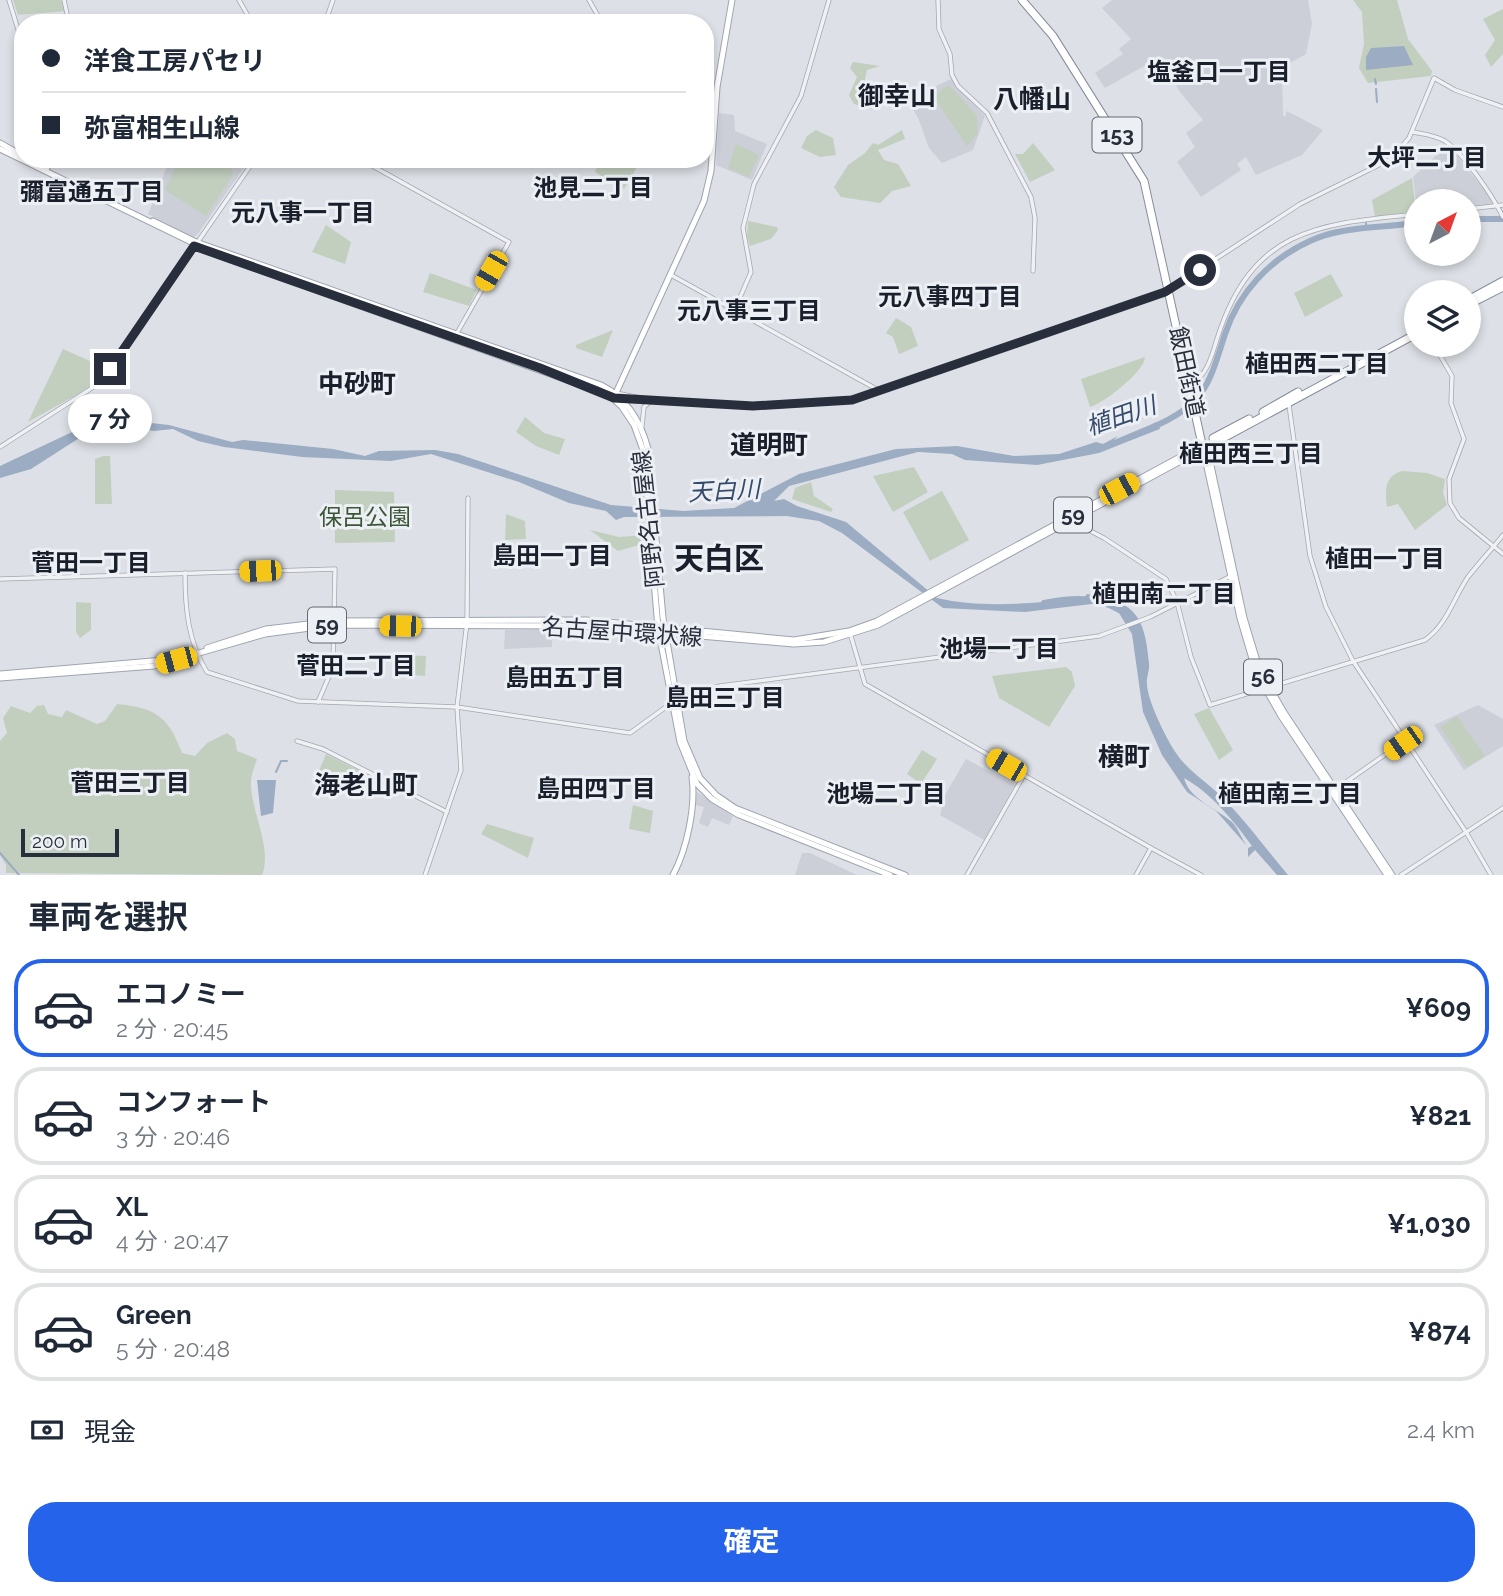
<!DOCTYPE html>
<html lang="ja">
<meta charset="utf-8">
<style>
:root{--surface:#fff;--page:#f2f2f3;--text:#1f2937;--muted:#747a83;--line:#e0e1e3;--accent:#2563eb}
body{margin:0;font-family:Raleway,"Noto Sans JP",sans-serif;background:var(--page);color:var(--text);height:100vh;display:flex;flex-direction:column;font-size:26px;white-space:nowrap}
*{box-sizing:border-box;margin:0}
p{font-size:23px;color:var(--muted)}
.icon{flex:none;width:38px;height:38px;fill:none;stroke:currentColor;stroke-width:2;stroke-linecap:round;stroke-linejoin:round}
.map{position:relative;height:875px;overflow:hidden}
.panel{display:flex;flex-direction:column;background:var(--surface);flex:1}
.panel>*{flex:none}
.guide{position:absolute;left:14px;top:14px;width:700px;height:154px;border-radius:28px;box-shadow:0 4px 10px #0003;display:grid;align-content:center;height:154px;padding:0 28px;background:var(--surface)}
.needle{width:46px;rotate:41deg}
.controls{position:absolute;left:1404px;top:189px;display:grid;gap:14px}
.controls a{display:grid;place-items:center;width:77px;height:77px;border-radius:50%;background:var(--surface);box-shadow:0 4px 10px #0003;font-size:35px}
.scale{position:absolute;left:21px;bottom:18px;width:98px;box-sizing:border-box;padding-left:7px;border:4px solid #282e3b;border-top:0;font-size:19px;line-height:24px;white-space:nowrap;color:#282e3b;-webkit-text-stroke:5px #eceff4;paint-order:stroke}
.end{position:absolute;width:32px;height:32px;margin:-16px;border:9px solid #282e3b;background:#fff;box-shadow:0 0 0 4px #fff}
.from{border-radius:50%}
.bubble{position:absolute;height:49px;border-radius:24px;background:var(--surface);box-shadow:0 4px 10px #0003;font-size:23px;font-weight:700;line-height:49px;text-align:center}
.car{position:absolute;width:21px;height:42px;margin:-21px -10px;border-radius:9px;box-shadow:0 0 5px 2px #0007;background:linear-gradient(#f5c518 24%,#345 0 40%,#f5c518 0 76%,#345 0 86%,#f5c518 0)}
.guide b{display:flex;align-items:center;gap:24px;height:66px;font-size:26px}
.guide b+b{border-top:2px solid var(--line)}
.guide i{width:18px;height:18px;background:var(--text)}
ul{padding:0;list-style:none}
li{display:flex;align-items:center;gap:21px;height:98px;margin:0 14px 10px;padding:0 14px;border:4px solid var(--line);border-radius:28px}
li div{flex:1}
li b{display:block;font-size:26px}
li em{font-style:normal;font-weight:700}
li.active{border-color:var(--accent)}
li>.icon{width:63px;height:63px;stroke-width:1.5}
h2{padding:0 28px;font-size:32px;line-height:84px}
.pay{display:flex;align-items:center;gap:18px;height:77px;padding:0 28px;font-size:26px}
.pay p{margin-inline-start:auto}
.action{display:flex;gap:14px;margin-top:auto;padding:14px 28px}
.action a{flex:1;height:80px;border-radius:28px;background:var(--accent);color:#fff;font-size:28px;font-weight:700;line-height:80px;text-align:center}
.map>svg:first-child{display:block}
</style>
<div class="map">
<svg width="1503" height="875" viewBox="0 0 1503 875">
<rect width="100%" height="100%" fill="#dde0e6"/>
<!-- built -->
<g fill="#cccfd7">
<polygon points="1112,0 1308,0 1312,24 1306,54 1288,64 1282,72 1283,115 1285,117 1287,111 1323,130 1302,155 1256,175 1246,157 1237,164 1241,170 1201,197 1177,162 1195,147 1186,133 1203,120 1180,92 1160,57 1105,88 1095,73 1123,54 1119,49 1131,39 1102,8"/>
<polygon points="951,79 985,116 973,150 942,163 929,148 919,120 906,96 924,92"/>
<polygon points="719,113 734,115 735,131 767,144 752,180 716,165"/>
<polygon points="1445,147 1454,152 1493,201 1491,204 1468,206 1468,201 1416,201 1413,177"/>
<polygon points="170,159 250,159 197,235 193,237 148,214"/>
<polygon points="552,629 552,647 504,649 505,630"/>
<polygon points="1478,705 1503,719 1503,746 1464,770 1434,725"/>
<polygon points="966,759 1015,785 984,840 940,815 945,795"/>
<polygon points="697,792 733,816 729,825 712,818 708,827 699,823 704,807 695,805"/>
<polygon points="802,853 810,853 857,875 795,875"/>
</g>
<!-- green -->
<g fill="#c2cfbf">
<polygon points="13,0 61,0 65,11 18,15"/>
<polygon points="1353,0 1397,0 1408,39 1432,71 1431,76 1368,83 1359,68 1364,44 1362,12"/>
<polygon points="1503,9 1503,54 1491,67 1485,55 1495,40 1483,19"/>
<polygon points="853,62 880,66 867,70 865,79 868,85 860,93 872,97 877,92 882,98 871,109 854,104 849,95 857,77 850,68"/>
<polygon points="949,85 977,116 978,134 967,146 933,96"/>
<polygon points="816,130 833,138 836,155 820,157 801,148 807,136"/>
<polygon points="902,130 905,139 878,150 884,160 898,164 911,186 892,191 880,203 841,197 834,187 848,165 865,153 873,143 878,145"/>
<polygon points="1033,143 1055,170 1030,182 1015,154 1023,154"/>
<polygon points="736,144 759,155 749,177 728,168"/>
<polygon points="179,159 216,159 232,170 233,175 206,216 165,190"/>
<polygon points="601,159 640,162 624,189 595,172"/>
<polygon points="1412,178 1416,211 1375,217 1372,200"/>
<polygon points="748,221 777,227 778,230 771,239 750,246 747,236"/>
<polygon points="326,225 351,242 345,264 312,252"/>
<polygon points="430,273 477,290 469,306 423,292"/>
<polygon points="1331,274 1343,296 1305,317 1294,293"/>
<polygon points="896,318 911,327 918,346 899,354 893,337 886,333"/>
<polygon points="613,330 602,357 576,348 576,345"/>
<polygon points="63,349 108,369 94,385 28,422"/>
<path d="M1145,357C1145,371 1104,403 1090,407L1081,379Z"/>
<polygon points="525,417 544,433 565,439 559,455 536,446 516,432"/>
<polygon points="103,456 110,456 112,504 95,504 95,459"/>
<polygon points="914,467 928,492 893,512 873,476"/>
<path d="M1402,471L1427,473L1445,479L1443,493L1447,505L1415,530L1398,504L1387,507C1385,491 1384,476 1402,471Z"/>
<polygon points="811,482 814,496 833,509 831,512 792,499 795,488"/>
<polygon points="335,490 394,492 395,542 335,543"/>
<polygon points="942,491 969,540 930,561 903,512"/>
<polygon points="506,514 525,521 526,539 505,540"/>
<polygon points="590,530 619,537 646,535 646,543 618,551"/>
<polygon points="76,602 91,603 91,630 80,638 76,632"/>
<polygon points="401,655 426,656 425,676 401,674"/>
<polygon points="1066,667 1072,672 1075,686 1049,727 999,698 992,676"/>
<path d="M117,704C156,708 168,716 182,753L195,756L207,743L227,733L235,739L237,751L257,759C255,766 251,774 251,781C250,811 273,848 262,875L6,873V865L0,855V741L7,733L3,718L11,706L30,713L37,706L44,705L48,714L62,717L66,710L97,724L105,721Z"/>
<polygon points="1209,708 1233,750 1219,760 1194,714"/>
<polygon points="1457,716 1485,756 1467,767 1440,727"/>
<polygon points="922,750 937,759 921,784 907,774"/>
<polygon points="326,754 358,770 352,792 317,776"/>
<polygon points="633,805 653,811 650,833 629,829"/>
<polygon points="487,824 534,838 528,858 481,834"/>
</g>
<!-- water -->
<g fill="#9bacc3">
<polygon points="1404,46 1413,65 1366,70 1366,57 1371,48"/>
<path d="M115,419L169,425L232,442L243,440L333,449L365,456L379,451L435,450L458,454L611,505L683,511L734,508L799,474L896,449L957,446L1014,456L1059,454L1096,442L1103,444L1118,436L1114,440L1157,422L1160,429L1157,430L1099,453L1037,465L965,460L952,454L918,452L789,486L774,501L784,499L797,506L846,522L937,598C984,609 1037,603 1084,598L1087,594C1135,601 1145,616 1149,663C1150,670 1146,677 1147,684C1147,700 1167,740 1176,753C1187,770 1208,783 1222,797C1246,821 1266,849 1288,875H1277L1255,850L1248,857V848L1252,846C1233,820 1211,793 1184,778C1189,799 1216,808 1232,822C1238,828 1242,839 1247,846L1216,811L1187,792L1162,755L1143,712L1132,634L1114,605L1108,602L1025,612L943,608L842,533L819,521L787,516L624,517L616,520L606,511L569,503L519,482L431,454L391,461L302,457L224,447L198,441L173,429L154,431L132,426L113,425L87,433L31,469L0,478V466L87,425Z"/>
<polygon points="257,780 276,780 273,813 261,816"/>
</g>
<g fill="none" stroke-linecap="round" stroke-linejoin="round">
<!-- stream -->
<g stroke="#9bacc3" stroke-width="2">
<polyline points="1375,79 1376,84"/>
<polyline points="1376,89 1377,102"/>
<polyline points="1366,223 1366,229"/>
<polyline points="276,772 281,761 287,761"/>
<polyline points="0,853 19,875"/>
</g>
<!-- river -->
<g stroke="#9bacc3" stroke-width="6">
<polyline points="1468,219 1503,219"/>
<path d="M1153,427C1205,405 1209,384 1225,334C1239,292 1270,259 1310,241C1341,226 1382,228 1416,223"/>
<path d="M1044,603C1073,597 1095,596 1121,611"/>
</g>
<!-- minor casing -->
<g stroke="#a3a7af" stroke-width="5">
<g id="minor">
<polyline points="9,0 23,46"/>
<polyline points="64,0 69,23"/>
<polyline points="239,0 252,23"/>
<polyline points="589,0 602,23"/>
<polyline points="938,0 939,29 950,54 952,75 958,86 987,113 1031,197 1035,218 1033,271"/>
<polyline points="325,23 333,0"/>
<path d="M1413,132C1424,134 1435,135 1445,141C1465,155 1492,195 1503,217"/>
<polyline points="360,159 509,242 457,333"/>
<polyline points="1468,209 1503,205"/>
<polyline points="671,275 880,391"/>
<polyline points="735,309 751,272 743,228 754,184 801,96 829,0"/>
<polyline points="1434,345 1452,376 1451,403 1464,439 1449,479 1450,503 1459,518 1503,554"/>
<path d="M1193,382C1208,375 1213,351 1218,336C1253,229 1317,224 1416,214"/>
<path d="M616,393C688,409 810,413 880,391L1165,292L1300,204L1391,159L1409,138L1434,78L1455,90L1503,107"/>
<polyline points="1289,405 1310,556 1326,607 1353,661 1466,832 1491,875"/>
<polyline points="642,426 644,407 652,400"/>
<polyline points="0,447 95,386 110,369 255,159"/>
<polyline points="468,498 467,622 457,707 623,732 630,733 677,699 720,686 1099,636 1150,617 1231,576"/>
<path d="M1071,521L1104,538L1166,579L1177,602L1191,657L1210,705L1425,640C1448,623 1453,599 1468,577C1479,563 1492,549 1503,535"/>
<path d="M185,573C185,608 188,642 207,672L298,701L457,707L461,770L425,875"/>
<polyline points="0,579 335,569 333,667 318,702"/>
<polyline points="850,633 865,684 1151,848 1136,875"/>
<polyline points="297,741 323,749 447,812"/>
<polyline points="1336,789 1406,740"/>
<polyline points="1151,848 1201,875"/>
<polyline points="967,875 1024,775"/>
<polyline points="1401,875 1503,808"/>
</g>
</g>
<!-- major casing -->
<g stroke="#9ea4b0" stroke-width="7">
<g id="major">
<polyline points="0,143 23,156"/>
<polyline points="0,149 220,256 609,395 622,407 634,425 643,450 658,628 680,742 697,784 712,799 739,815 890,875"/>
<polyline points="29,159 47,168"/>
<path d="M153,221L196,242L601,385C627,398 641,422 648,449L663,618L684,741L700,778L716,795L735,808L905,875"/>
<polyline points="615,395 704,201 711,171 717,87 732,0"/>
<polyline points="1207,447 1244,618 1260,671 1285,714 1392,875"/>
<polyline points="207,648 266,629 334,621 586,620 794,640 849,631 877,621 1202,445"/>
<polyline points="0,674 164,660"/>
<polyline points="0,678 154,666 265,634 333,625 583,626 794,644 824,642 878,625 1203,449 1240,618 1256,672 1281,716 1387,875"/>
<path d="M673,875C687,849 696,806 692,777"/>
</g>
</g>
<!-- highway casing -->
<g stroke="#868d9b" stroke-width="9">
<g id="highway">
<polyline points="1022,0 1053,36 1144,181 1203,449 1416,334"/>
<polyline points="1468,300 1503,281"/>
<polyline points="1468,305 1503,287"/>
<polyline points="1263,412 1298,392"/>
<polyline points="1213,438 1249,419"/>
</g>
</g>
<!-- minor -->
<use href="#minor" stroke="#f0f1f5" stroke-width="3.5"/>
<!-- major -->
<use href="#major" stroke="#fff" stroke-width="5"/>
<!-- highway -->
<use href="#highway" stroke="#fff" stroke-width="7"/>
</g>
<g fill="none" stroke-linecap="round" stroke-linejoin="round">
<!-- route -->
<polyline stroke="#282e3b" stroke-width="9" points="110,369 194,246 540,368 614,398 753,406 852,400 1165,292 1200,270"/>
</g>
<g text-anchor="middle" stroke-width="6" stroke-linejoin="round" paint-order="stroke">
<!-- shield labels -->
<g fill="#eceff4" stroke="#636872" stroke-width="2">
<rect x="1092.5" y="117.5" width="49" height="35" rx="5"/>
<rect x="1054" y="497.5" width="38" height="35" rx="5"/>
<rect x="308" y="607.5" width="38" height="35" rx="5"/>
<rect x="1244" y="659.5" width="38" height="35" rx="5"/>
</g>
<g font-size="21" font-weight="bold" fill="#282e3b">
<text x="1117" y="142">153</text>
<text x="1073" y="522">59</text>
<text x="327" y="632">59</text>
<text x="1263" y="684">56</text>
</g>
<!-- street labels -->
<g font-size="23" fill="#282e3b" stroke="#eceff4">
<text transform="translate(1187 372) rotate(78)" y="8">飯田街道</text>
<text transform="translate(648 519) rotate(-96)" y="8">阿野名古屋線</text>
<text transform="translate(622 632) rotate(4)" y="8">名古屋中環状線</text>
</g>
<!-- park labels -->
<g font-size="23" fill="#3b5537" stroke="#eceff4">
<text x="365" y="525">保呂公園</text>
</g>
<!-- neighbourhood labels -->
<g font-size="24" font-weight="bold" fill="#1a1f2c" stroke="#eceff4">
<text x="1219" y="80">塩釜口一丁目</text>
<text x="1427" y="166">大坪二丁目</text>
<text x="593" y="196">池見二丁目</text>
<text x="92" y="200">彌富通五丁目</text>
<text x="303" y="221">元八事一丁目</text>
<text x="950" y="305">元八事四丁目</text>
<text x="749" y="319">元八事三丁目</text>
<text x="1317" y="372">植田西二丁目</text>
<text x="1251" y="462">植田西三丁目</text>
<text x="552" y="564">島田一丁目</text>
<text x="1385" y="567">植田一丁目</text>
<text x="91" y="571">菅田一丁目</text>
<text x="1164" y="602">植田南二丁目</text>
<text x="999" y="657">池場一丁目</text>
<text x="356" y="674">菅田二丁目</text>
<text x="565" y="686">島田五丁目</text>
<text x="725" y="706">島田三丁目</text>
<text x="130" y="791">菅田三丁目</text>
<text x="596" y="797">島田四丁目</text>
<text x="886" y="802">池場二丁目</text>
<text x="1290" y="802">植田南三丁目</text>
</g>
<!-- water labels -->
<g font-size="24" font-style="italic" fill="#364b6b" stroke="#eceff4">
<text transform="translate(1121 416) rotate(-19)" y="8">植田川</text>
<text transform="translate(724 491) rotate(-3)" y="8">天白川</text>
</g>
<!-- quarter labels -->
<g font-size="26" font-weight="bold" fill="#1a1f2c" stroke="#eceff4">
<text x="897" y="105">御幸山</text>
<text x="1032" y="108">八幡山</text>
<text x="357" y="393">中砂町</text>
<text x="769" y="454">道明町</text>
<text x="1124" y="766">横町</text>
<text x="366" y="794">海老山町</text>
</g>
<!-- district labels -->
<g font-size="30" font-weight="bold" fill="#1a1f2c" stroke="#eceff4">
<text x="719" y="569">天白区</text>
</g>
</g>
</svg>
<div class="controls">
<a><svg class="needle" viewBox="-14 -14 28 28"><path d="M0-13l5 13h-10z" fill="#e53935"/><path d="M0 13l5-13h-10z" fill="#747a83"/></svg></a>
<a><svg class="icon" aria-label="layers" viewBox="0 0 24 24"><path d="M12 4l9 5-9 5-9-5zM3 14l9 5 9-5"/></svg></a>
</div>
<div class="scale">200 m</div>
<i class="end from" style="left:1200px;top:270px"></i>
<i class="end" style="left:110px;top:369px"></i>
<div class="bubble" style="left:68px;top:394px;width:84px">7 分</div>
<i class="car" style="left:491px;top:271px;rotate:210deg"></i>
<i class="car" style="left:1119px;top:489px;rotate:62deg"></i>
<i class="car" style="left:260px;top:571px;rotate:268deg"></i>
<i class="car" style="left:400px;top:626px;rotate:271deg"></i>
<i class="car" style="left:176px;top:660px;rotate:255deg"></i>
<i class="car" style="left:1403px;top:743px;rotate:235deg"></i>
<i class="car" style="left:1006px;top:765px;rotate:300deg"></i>
<div class="guide">
<b><i class="from"></i>洋食工房パセリ</b>
<b><i></i>弥富相生山線</b>
</div>
</div>
<section class="panel">
<h2>車両を選択</h2>
<ul>
<li class="active"><svg class="icon" aria-label="car" viewBox="0 0 24 24"><path d="M5 17H2v-5l4-1 3-4h7l3 4 3 1v5h-3M9 17h6M6 11h13"/><circle cx="7" cy="17" r="2"/><circle cx="17" cy="17" r="2"/></svg><div><b>エコノミー</b><p>2 分 · 20:45</p></div><em>¥609</em></li>
<li><svg class="icon" aria-label="car" viewBox="0 0 24 24"><path d="M5 17H2v-5l4-1 3-4h7l3 4 3 1v5h-3M9 17h6M6 11h13"/><circle cx="7" cy="17" r="2"/><circle cx="17" cy="17" r="2"/></svg><div><b>コンフォート</b><p>3 分 · 20:46</p></div><em>¥821</em></li>
<li><svg class="icon" aria-label="car" viewBox="0 0 24 24"><path d="M5 17H2v-5l4-1 3-4h7l3 4 3 1v5h-3M9 17h6M6 11h13"/><circle cx="7" cy="17" r="2"/><circle cx="17" cy="17" r="2"/></svg><div><b>XL</b><p>4 分 · 20:47</p></div><em>¥1,030</em></li>
<li><svg class="icon" aria-label="car" viewBox="0 0 24 24"><path d="M5 17H2v-5l4-1 3-4h7l3 4 3 1v5h-3M9 17h6M6 11h13"/><circle cx="7" cy="17" r="2"/><circle cx="17" cy="17" r="2"/></svg><div><b>Green</b><p>5 分 · 20:48</p></div><em>¥874</em></li>
</ul>
<div class="pay"><svg class="icon" aria-label="cash" viewBox="0 0 24 24"><path d="M3 7h18v10H3z"/><circle cx="12" cy="12" r="2"/></svg>現金<p>2.4 km</p></div>
<div class="action"><a>確定</a></div>
</section>
